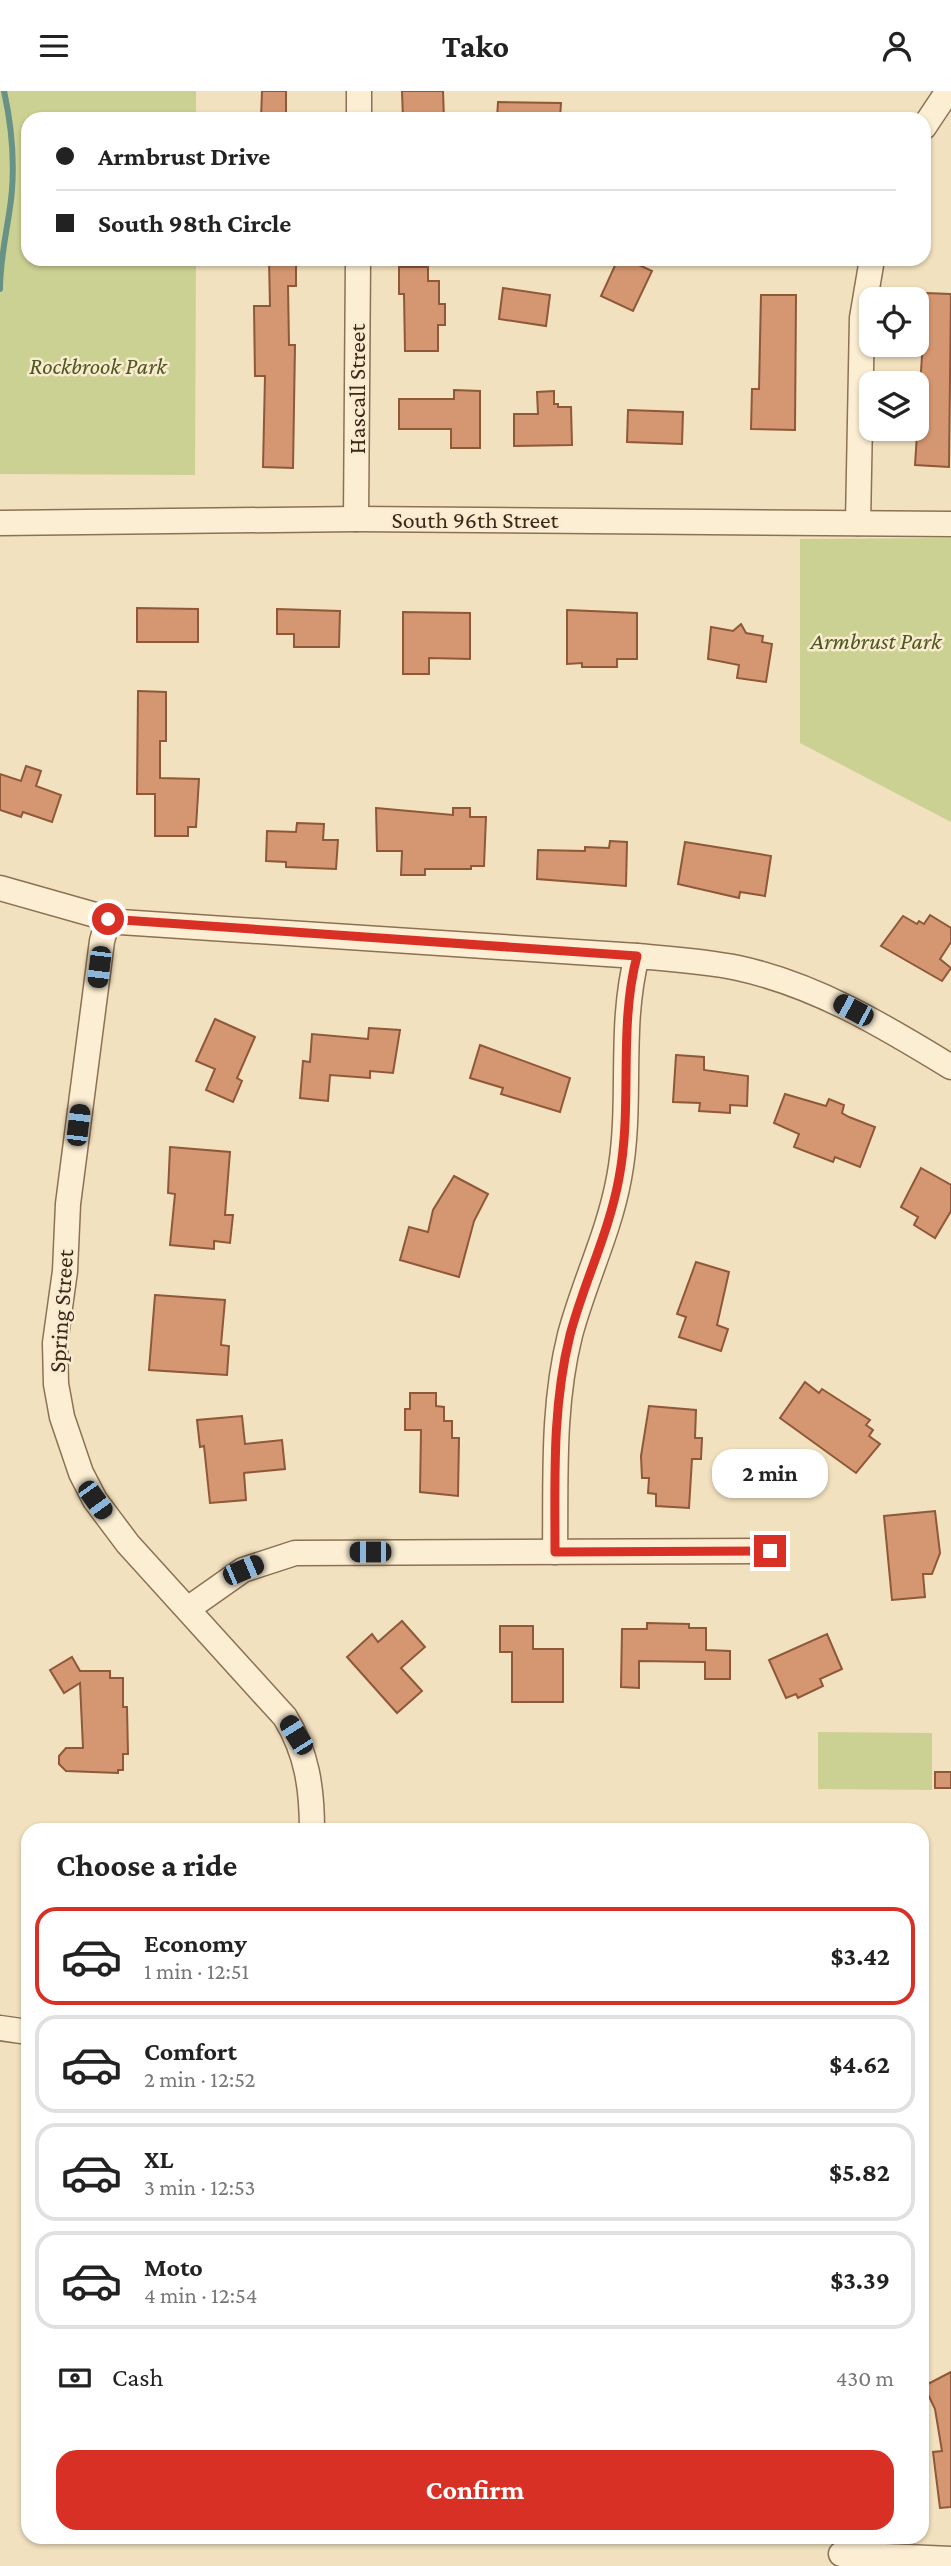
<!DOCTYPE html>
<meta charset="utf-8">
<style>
:root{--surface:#fff;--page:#f2f2f2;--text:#222;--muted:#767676;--line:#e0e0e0;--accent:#d93025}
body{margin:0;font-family:"Crimson Pro",serif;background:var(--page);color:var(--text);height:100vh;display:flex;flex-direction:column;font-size:26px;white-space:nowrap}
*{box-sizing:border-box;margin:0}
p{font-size:23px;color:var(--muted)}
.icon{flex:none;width:38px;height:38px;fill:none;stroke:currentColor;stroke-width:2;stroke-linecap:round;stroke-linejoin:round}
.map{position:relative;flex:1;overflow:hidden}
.details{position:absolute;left:21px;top:1732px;width:908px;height:721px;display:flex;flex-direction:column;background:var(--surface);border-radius:21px;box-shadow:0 2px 5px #0004}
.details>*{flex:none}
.banner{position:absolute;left:21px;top:21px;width:910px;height:154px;border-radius:21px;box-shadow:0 2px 5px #0004;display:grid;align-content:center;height:154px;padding:0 35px;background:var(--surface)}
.tools{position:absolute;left:859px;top:196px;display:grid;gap:14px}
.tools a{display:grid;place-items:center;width:70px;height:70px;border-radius:14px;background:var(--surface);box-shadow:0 2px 5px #0004;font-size:35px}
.end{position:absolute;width:32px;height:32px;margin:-16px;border:9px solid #d93025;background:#fff;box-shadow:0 0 0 4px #fff}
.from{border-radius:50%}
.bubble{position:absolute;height:49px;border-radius:21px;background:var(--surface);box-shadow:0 2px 5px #0004;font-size:23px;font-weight:700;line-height:49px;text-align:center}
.car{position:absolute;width:21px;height:42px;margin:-21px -10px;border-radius:9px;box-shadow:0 0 5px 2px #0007;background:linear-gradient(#222 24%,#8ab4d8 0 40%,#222 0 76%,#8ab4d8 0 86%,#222 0)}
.banner b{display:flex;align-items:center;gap:24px;height:66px;font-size:26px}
.banner b+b{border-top:2px solid var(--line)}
.banner i{width:18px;height:18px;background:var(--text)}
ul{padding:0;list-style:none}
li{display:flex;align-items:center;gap:21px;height:98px;margin:0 14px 10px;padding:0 21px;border:4px solid var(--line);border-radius:21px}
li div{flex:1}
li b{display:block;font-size:26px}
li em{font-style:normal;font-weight:700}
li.active{border-color:var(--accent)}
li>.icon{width:63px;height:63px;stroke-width:1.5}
h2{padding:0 35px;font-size:32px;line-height:84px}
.pay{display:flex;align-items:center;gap:18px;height:77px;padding:0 35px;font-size:26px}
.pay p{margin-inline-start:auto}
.action{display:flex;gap:14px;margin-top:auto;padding:14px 35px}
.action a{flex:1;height:80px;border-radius:21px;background:var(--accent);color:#fff;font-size:28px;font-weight:700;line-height:80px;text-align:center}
header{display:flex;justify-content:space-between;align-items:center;height:91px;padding:0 35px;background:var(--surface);font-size:32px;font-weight:700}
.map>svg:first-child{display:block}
</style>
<header><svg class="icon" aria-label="menu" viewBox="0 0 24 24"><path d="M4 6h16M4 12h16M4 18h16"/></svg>Tako<svg class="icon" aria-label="person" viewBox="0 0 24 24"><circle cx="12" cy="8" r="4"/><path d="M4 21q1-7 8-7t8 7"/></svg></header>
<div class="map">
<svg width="951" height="2475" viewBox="0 0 951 2475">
<rect width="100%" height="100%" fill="#f2e1bf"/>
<!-- green -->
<g fill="#cbd192">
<polygon points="0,0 196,0 196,28 28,28 28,168 196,168 195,384 0,383"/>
<polygon points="951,447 951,731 800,652 800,448"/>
<polygon points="818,1641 932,1642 932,1699 818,1698"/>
</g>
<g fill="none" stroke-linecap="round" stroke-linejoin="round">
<!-- stream -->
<path stroke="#699286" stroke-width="6" d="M0,198C0,172 5,149 9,123C16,82 13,41 4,0"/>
</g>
<!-- building -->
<g fill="#d49771" stroke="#8e5839" stroke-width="2">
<polygon points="262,0 286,0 286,28 261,28"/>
<polygon points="402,0 443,0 444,28 403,28"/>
<polygon points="498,11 561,12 560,28 497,28"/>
<polygon points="269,168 296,168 296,195 288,195 289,254 295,254 293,377 263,376 265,285 255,285 254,215 270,215"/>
<polygon points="618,168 626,168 652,180 633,220 601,205"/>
<polygon points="399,176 428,176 428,190 439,190 439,213 445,213 445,234 438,234 438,260 405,260 404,203 399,203"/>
<polygon points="503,197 550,204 546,235 499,228"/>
<polygon points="926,202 951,203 949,376 915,374"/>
<polygon points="761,204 796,204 795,339 751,338 752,298 759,298"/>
<polygon points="454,299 480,300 480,357 451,357 451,338 399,338 399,308 454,308"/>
<polygon points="554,300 554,313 558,313 558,316 571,316 572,354 514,355 514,323 538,323 537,301"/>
<polygon points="628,319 683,321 682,353 627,351"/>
<polygon points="137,517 198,518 198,551 137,551"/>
<polygon points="277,518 340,520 339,556 294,556 294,543 277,543"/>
<polygon points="567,519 637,522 637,568 617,568 617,576 582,576 582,572 567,573"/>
<polygon points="403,521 470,522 470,568 429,567 429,583 403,583"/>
<polygon points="741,533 746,542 763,545 762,551 772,553 766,591 737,587 739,574 708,568 711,536 733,540"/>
<polygon points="138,600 166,601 166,650 160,650 160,687 199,688 196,736 188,736 188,745 155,745 155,703 137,703"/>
<polygon points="26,675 41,680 36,695 61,704 52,731 23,721 21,726 0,719 0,683 21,690"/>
<polygon points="376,717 453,724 453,717 470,717 470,726 486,726 484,775 471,775 471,778 425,778 425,784 401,784 402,760 377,760"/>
<polygon points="297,732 324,733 323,749 338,749 336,778 286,776 286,771 266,770 267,740 296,741"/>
<polygon points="610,750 627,751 626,795 537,788 538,759 585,760 585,756 609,757"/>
<polygon points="685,751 771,765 765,805 740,801 739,807 678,793"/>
<polygon points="930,824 951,837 951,851 940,868 951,877 942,890 881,855 903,825 917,833 919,830 924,833"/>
<polygon points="215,928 255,946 237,987 242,990 233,1011 206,999 215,978 196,970"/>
<polygon points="369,937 400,939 393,982 370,980 370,987 330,984 328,1010 300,1007 303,970 310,971 312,943 368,948"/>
<polygon points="480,954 570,987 560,1021 501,1003 503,997 470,987"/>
<polygon points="676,964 704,966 704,979 748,985 747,1015 730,1014 730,1022 699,1020 700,1012 673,1011"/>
<polygon points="785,1003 826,1015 829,1008 844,1014 842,1022 849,1026 875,1036 860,1076 835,1066 833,1071 794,1056 799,1043 774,1032"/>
<polygon points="170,1056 230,1061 225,1124 233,1124 230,1152 214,1150 214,1158 170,1154 175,1103 168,1102"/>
<polygon points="921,1077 951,1094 951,1120 935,1147 914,1134 918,1126 901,1116"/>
<polygon points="454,1085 488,1103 474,1130 459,1186 400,1169 409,1136 428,1141 433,1119"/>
<polygon points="696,1171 729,1181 717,1234 728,1238 721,1260 679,1246 686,1226 677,1223"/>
<polygon points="155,1204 225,1209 221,1254 229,1255 227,1284 149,1279"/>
<polygon points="805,1291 819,1302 822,1298 870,1329 866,1334 873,1339 869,1345 880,1353 856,1382 780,1327"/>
<polygon points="410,1302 436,1302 436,1315 444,1316 444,1330 452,1330 452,1347 459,1347 458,1405 420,1401 421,1339 405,1339 405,1318 410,1318"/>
<polygon points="649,1315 696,1319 695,1347 702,1347 701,1368 692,1368 689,1417 656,1415 656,1403 648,1402 649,1387 642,1387 641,1365"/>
<polygon points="242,1325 245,1353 282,1349 285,1378 244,1382 246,1409 210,1412 204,1355 200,1356 197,1329"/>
<polygon points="935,1420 940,1462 932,1483 923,1483 925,1506 892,1509 884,1425"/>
<polygon points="402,1530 425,1556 401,1577 422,1600 397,1622 347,1566 372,1543 378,1551"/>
<polygon points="647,1532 689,1533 689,1537 706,1537 706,1559 730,1560 730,1588 705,1588 705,1571 639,1570 639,1597 621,1596 622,1538 647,1538"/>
<polygon points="500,1535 533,1535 533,1558 563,1558 563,1611 512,1611 512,1561 500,1561"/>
<polygon points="827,1543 842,1578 820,1588 823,1595 798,1607 796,1603 786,1607 769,1569"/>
<polygon points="72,1566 80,1580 110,1580 110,1587 123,1587 123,1616 127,1616 128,1663 123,1663 123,1679 118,1679 118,1682 66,1680 59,1673 59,1665 66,1657 83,1657 80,1592 64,1602 50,1579"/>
<rect x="935" y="1681" width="16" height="16"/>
<polygon points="951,2281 951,2416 940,2417 933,2361 942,2360 935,2318 924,2295"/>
</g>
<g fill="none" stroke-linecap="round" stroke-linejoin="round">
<!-- minor casing -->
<g stroke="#8c7155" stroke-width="27">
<g id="minor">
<polyline points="359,28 359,0"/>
<polyline points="924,36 948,0"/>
<polyline points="356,428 358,168"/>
<polyline points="0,432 356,428 951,433"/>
<polyline points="858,432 862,227 872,168"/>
<path d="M0,797L120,831L637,865C671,868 704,870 738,877C816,894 884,935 951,976"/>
<path d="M108,828L102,850L68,1113L65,1180L55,1252L56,1293L62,1326L81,1382L95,1409L128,1453L285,1626C307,1662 312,1697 312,1740"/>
<path d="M555,1461C556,1388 552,1316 570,1244C584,1191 609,1142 619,1087C633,1014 618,937 637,865"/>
<polyline points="189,1517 243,1479 295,1462 770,1460"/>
<polyline points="0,1937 28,1941"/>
<polyline points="841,2463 951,2468"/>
</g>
</g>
<!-- minor -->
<use href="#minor" stroke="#fceed3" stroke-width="24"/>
</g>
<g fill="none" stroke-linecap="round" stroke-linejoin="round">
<!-- route -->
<path stroke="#d93025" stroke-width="9" d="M108,828L637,865C618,937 633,1014 619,1087C609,1142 584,1191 570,1244C552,1316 555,1388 555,1461L770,1460"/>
</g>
<g text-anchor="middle" stroke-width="5" stroke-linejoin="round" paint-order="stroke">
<!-- park labels -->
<g font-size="24" font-style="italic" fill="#4c5820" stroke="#f9ebcf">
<text x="98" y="283">Rockbrook Park</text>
<text x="876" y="558">Armbrust Park</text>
</g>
<!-- street labels -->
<g font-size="24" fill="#3a291b" stroke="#f9ebcf">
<text transform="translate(357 298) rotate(-90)" y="8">Hascall Street</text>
<text x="475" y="437">South 96th Street</text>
<text transform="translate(61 1220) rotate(-86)" y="8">Spring Street</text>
</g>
</g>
</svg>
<div class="tools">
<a><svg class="icon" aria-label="locate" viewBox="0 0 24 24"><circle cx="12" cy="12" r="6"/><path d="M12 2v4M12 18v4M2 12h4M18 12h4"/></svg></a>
<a><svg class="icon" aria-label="layers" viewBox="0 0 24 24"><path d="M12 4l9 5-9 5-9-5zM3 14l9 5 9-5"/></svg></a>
</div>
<i class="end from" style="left:108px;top:828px"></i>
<i class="end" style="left:770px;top:1460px"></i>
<div class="bubble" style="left:712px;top:1358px;width:116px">2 min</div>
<i class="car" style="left:99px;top:876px;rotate:187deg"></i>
<i class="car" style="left:853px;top:919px;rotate:298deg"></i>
<i class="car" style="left:78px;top:1034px;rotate:7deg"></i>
<i class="car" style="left:95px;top:1409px;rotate:144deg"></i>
<i class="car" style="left:370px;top:1461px;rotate:270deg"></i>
<i class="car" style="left:243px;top:1479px;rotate:67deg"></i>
<i class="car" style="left:296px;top:1644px;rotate:328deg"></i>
<div class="banner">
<b><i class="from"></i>Armbrust Drive</b>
<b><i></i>South 98th Circle</b>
</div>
<section class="details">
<h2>Choose a ride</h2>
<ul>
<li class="active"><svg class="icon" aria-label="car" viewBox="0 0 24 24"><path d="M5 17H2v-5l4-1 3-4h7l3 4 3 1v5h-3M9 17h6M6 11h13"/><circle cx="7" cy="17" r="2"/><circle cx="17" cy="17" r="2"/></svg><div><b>Economy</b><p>1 min · 12:51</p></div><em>$3.42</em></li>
<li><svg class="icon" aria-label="car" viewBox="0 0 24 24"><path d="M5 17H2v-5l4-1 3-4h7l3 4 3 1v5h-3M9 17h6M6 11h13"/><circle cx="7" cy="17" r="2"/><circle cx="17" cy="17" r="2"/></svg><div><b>Comfort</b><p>2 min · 12:52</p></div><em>$4.62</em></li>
<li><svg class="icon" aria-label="car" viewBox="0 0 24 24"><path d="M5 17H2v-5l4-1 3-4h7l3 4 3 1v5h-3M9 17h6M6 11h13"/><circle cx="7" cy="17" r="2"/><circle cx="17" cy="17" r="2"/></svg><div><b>XL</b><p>3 min · 12:53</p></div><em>$5.82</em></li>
<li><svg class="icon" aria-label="car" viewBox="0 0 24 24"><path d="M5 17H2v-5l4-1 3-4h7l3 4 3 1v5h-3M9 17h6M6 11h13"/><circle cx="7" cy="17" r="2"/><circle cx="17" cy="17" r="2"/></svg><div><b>Moto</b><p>4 min · 12:54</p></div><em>$3.39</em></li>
</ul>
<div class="pay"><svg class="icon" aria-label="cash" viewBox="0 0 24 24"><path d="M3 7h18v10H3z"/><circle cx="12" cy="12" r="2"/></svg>Cash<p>430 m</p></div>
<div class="action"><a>Confirm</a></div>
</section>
</div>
